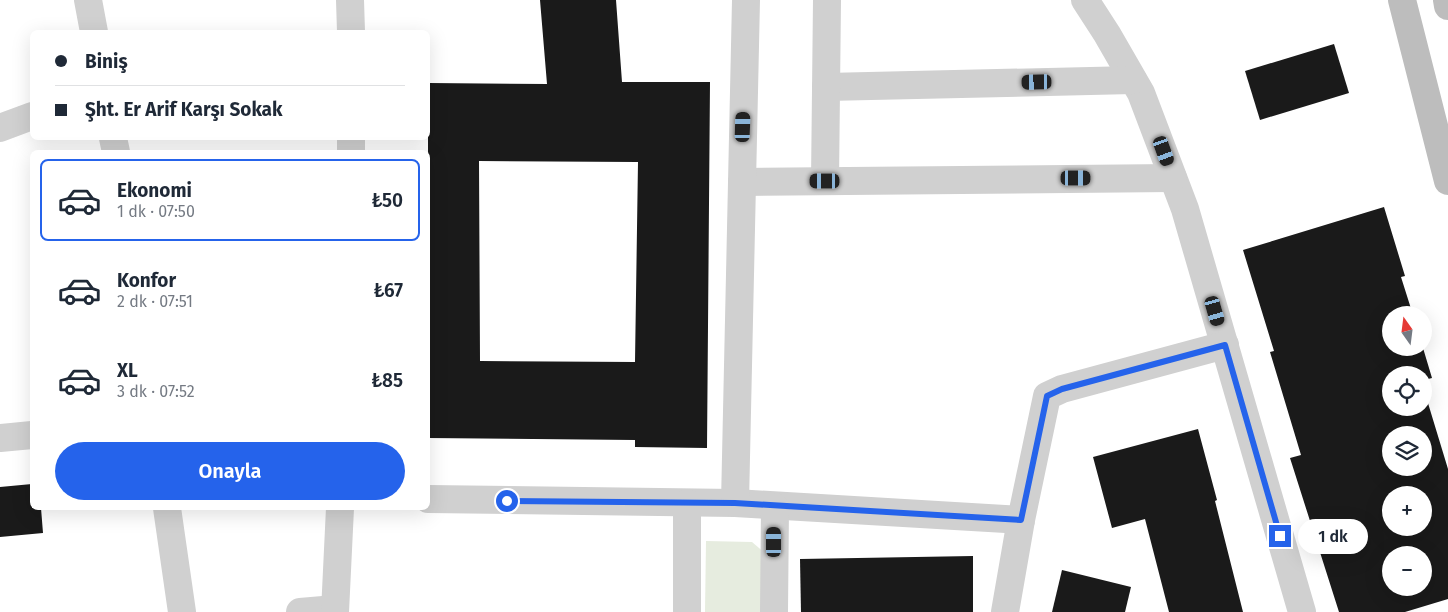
<!DOCTYPE html>
<html lang="tr">
<meta charset="utf-8">
<style>
:root{--surface:#fff;--page:#f2f2f3;--text:#1f2937;--muted:#747a83;--line:#e0e1e3;--accent:#2563eb}
body{margin:0;font-family:"Fira Sans",sans-serif;background:var(--page);color:var(--text);height:100vh;display:flex;flex-direction:column;font-size:19px;white-space:nowrap}
*{box-sizing:border-box;margin:0}
p{font-size:16px;color:var(--muted)}
.icon{flex:none;width:28px;height:28px;fill:none;stroke:currentColor;stroke-width:2;stroke-linecap:round;stroke-linejoin:round}
.map{position:relative;flex:1;overflow:hidden}
.panel{position:absolute;left:30px;top:150px;width:400px;height:360px;display:flex;flex-direction:column;background:var(--surface);border-radius:8px;box-shadow:0 5px 20px #0002}
.panel>*{flex:none}
.hud{position:absolute;left:30px;top:30px;width:400px;height:110px;border-radius:8px;box-shadow:0 5px 20px #0002;display:grid;align-content:center;height:110px;padding:0 25px;background:var(--surface)}
.needle{width:32px;rotate:346deg}
.fabs{position:absolute;left:1382px;top:306px;display:grid;gap:10px}
.fabs a{display:grid;place-items:center;width:50px;height:50px;border-radius:50%;background:var(--surface);box-shadow:0 5px 20px #0002;font-size:25px}
.end{position:absolute;width:22px;height:22px;margin:-11px;border:6px solid #2563eb;background:#fff;box-shadow:0 0 0 2px #fff}
.from{border-radius:50%}
.bubble{position:absolute;height:35px;border-radius:18px;background:var(--surface);box-shadow:0 5px 20px #0002;font-size:16px;font-weight:600;line-height:35px;text-align:center}
.car{position:absolute;width:15px;height:30px;margin:-15px -8px;border-radius:6px;box-shadow:0 0 4px 1px #0007;background:linear-gradient(#222 24%,#8ab4d8 0 40%,#222 0 76%,#8ab4d8 0 86%,#222 0)}
.hud b{display:flex;align-items:center;gap:18px;height:48px;font-size:19px}
.hud b+b{border-top:1px solid var(--line)}
.hud i{width:12px;height:12px;background:var(--text)}
ul{padding:9px 0 0;list-style:none}
li{display:flex;align-items:center;gap:15px;height:82px;margin:0 10px 8px;padding:0 15px;border:2px solid transparent;border-radius:8px}
li div{flex:1}
li b{display:block;font-size:19px}
li em{font-style:normal;font-weight:600}
li.selected{border-color:var(--accent)}
li>.icon{width:45px;height:45px;stroke-width:1.5}
.button{display:flex;gap:10px;margin-top:auto;padding:10px 25px}
.button a{flex:1;height:58px;border-radius:30px;background:var(--accent);color:#fff;font-size:20px;font-weight:600;line-height:58px;text-align:center}
.map>svg:first-child{display:block}
</style>
<div class="map">
<svg width="1448" height="612" viewBox="0 0 1448 612">
<rect width="100%" height="100%" fill="#fff"/>
<!-- green -->
<polygon fill="#e6ecdf" points="706,541 752,542 766,554 766,612 705,612"/>
<!-- building -->
<g fill="#1a1a1a" fill-rule="evenodd">
<path d="M540,0H616L622,82H710L707,448L635,447V440L428,438V83L547,84ZM479,161L638,162L635,362L480,361Z"/>
<polygon points="1334,44 1349,93 1260,120 1245,71"/>
<path d="M1384,207L1405,276L1401,277L1413,315H1391V348H1423L1432,378L1424,380V375H1391V408H1424V390L1448,469V599L1405,612H1339L1290,458L1301,455L1270,352L1274,351L1243,250ZM1391,435H1424V468H1391ZM1391,495H1424V528H1391ZM1391,555H1424V588H1391Z"/>
<polygon points="1198,429 1217,500 1215,501 1243,612 1169,612 1145,519 1112,528 1093,457"/>
<polygon points="32,484 32,508 41,508 43,533 0,537 0,487"/>
<polygon points="973,556 973,612 801,612 800,559"/>
<polygon points="1062,570 1131,587 1125,612 1052,612"/>
</g>
<g fill="none" stroke-linecap="round" stroke-linejoin="round">
<!-- minor -->
<g stroke="#d0d0d0" stroke-width="28">
<polyline points="88,0 94,32"/>
<polyline points="350,0 351,32"/>
<polyline points="1085,0 1107,34 1141,93 1185,209 1302,612"/>
<polyline points="826,87 1133,80"/>
<polyline points="0,128 32,116"/>
<polyline points="113,138 116,152"/>
<polyline points="351,152 351,138"/>
<polyline points="825,181 827,0"/>
<polyline points="742,182 1173,178"/>
<polyline points="0,438 32,435"/>
<polyline points="428,499 735,503 1021,520"/>
<polyline points="687,503 687,612"/>
<polyline points="735,503 746,0"/>
<polyline points="167,508 182,612"/>
<polyline points="300,612 335,609 334,612"/>
<polyline points="335,612 340,508"/>
<polyline points="774,612 775,507"/>
<polyline points="1005,612 1021,520 1047,396 1062,389 1225,345"/>
</g>
<!-- secondary -->
<g stroke="#bdbdbd" stroke-width="28">
<polyline points="1402,0 1448,181"/>
<polyline points="1447,0 1448,6"/>
</g>
</g>
<g fill="none" stroke-linecap="round" stroke-linejoin="round">
<!-- route -->
<polyline stroke="#2563eb" stroke-width="6" points="507,501 735,503 1021,520 1047,396 1062,389 1225,345 1280,536"/>
</g>
</svg>
<div class="fabs">
<a><svg class="needle" viewBox="-14 -14 28 28"><path d="M0-13l5 13h-10z" fill="#e53935"/><path d="M0 13l5-13h-10z" fill="#747a83"/></svg></a>
<a><svg class="icon" aria-label="locate" viewBox="0 0 24 24"><circle cx="12" cy="12" r="6"/><path d="M12 2v4M12 18v4M2 12h4M18 12h4"/></svg></a>
<a><svg class="icon" aria-label="layers" viewBox="0 0 24 24"><path d="M12 4l9 5-9 5-9-5zM3 14l9 5 9-5"/></svg></a>
<a>+</a>
<a>−</a>
</div>
<i class="end from" style="left:507px;top:501px"></i>
<i class="end" style="left:1280px;top:536px"></i>
<div class="bubble" style="left:1298px;top:519px;width:70px">1 dk</div>
<i class="car" style="left:1037px;top:82px;rotate:269deg"></i>
<i class="car" style="left:743px;top:127px;rotate:2deg"></i>
<i class="car" style="left:1164px;top:151px;rotate:160deg"></i>
<i class="car" style="left:1076px;top:178px;rotate:90deg"></i>
<i class="car" style="left:825px;top:181px;rotate:270deg"></i>
<i class="car" style="left:1215px;top:311px;rotate:164deg"></i>
<i class="car" style="left:774px;top:542px;rotate:0deg"></i>
<div class="hud">
<b><i class="from"></i>Biniş</b>
<b><i></i>Şht. Er Arif Karşı Sokak</b>
</div>
<section class="panel">
<ul>
<li class="selected"><svg class="icon" aria-label="car" viewBox="0 0 24 24"><path d="M5 17H2v-5l4-1 3-4h7l3 4 3 1v5h-3M9 17h6M6 11h13"/><circle cx="7" cy="17" r="2"/><circle cx="17" cy="17" r="2"/></svg><div><b>Ekonomi</b><p>1 dk · 07:50</p></div><em>₺50</em></li>
<li><svg class="icon" aria-label="car" viewBox="0 0 24 24"><path d="M5 17H2v-5l4-1 3-4h7l3 4 3 1v5h-3M9 17h6M6 11h13"/><circle cx="7" cy="17" r="2"/><circle cx="17" cy="17" r="2"/></svg><div><b>Konfor</b><p>2 dk · 07:51</p></div><em>₺67</em></li>
<li><svg class="icon" aria-label="car" viewBox="0 0 24 24"><path d="M5 17H2v-5l4-1 3-4h7l3 4 3 1v5h-3M9 17h6M6 11h13"/><circle cx="7" cy="17" r="2"/><circle cx="17" cy="17" r="2"/></svg><div><b>XL</b><p>3 dk · 07:52</p></div><em>₺85</em></li>
</ul>
<div class="button"><a>Onayla</a></div>
</section>
</div>
